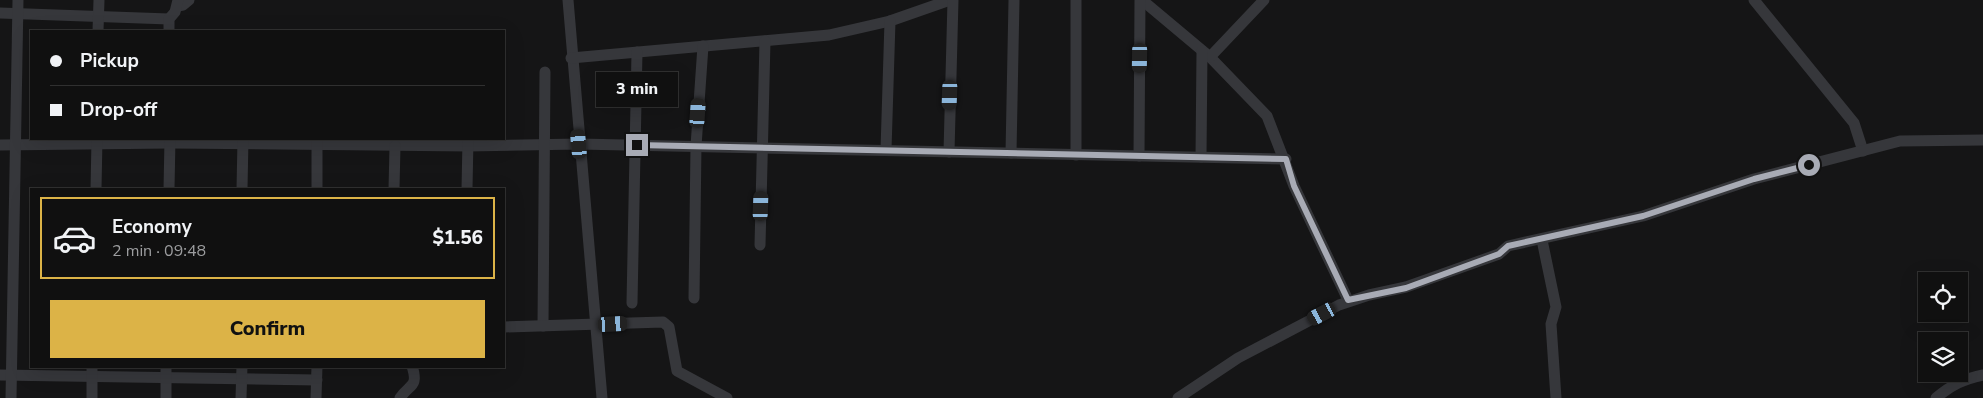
<!DOCTYPE html>
<meta charset="utf-8">
<style>
:root{--surface:#101010;--page:#1e1e1e;--text:#f1f3f6;--muted:#9c9d9f;--line:#303030;--accent:#dcb347}
body{margin:0;font-family:"Nunito Sans",sans-serif;background:var(--page);color:var(--text);height:100vh;display:flex;flex-direction:column;font-size:19px;white-space:nowrap}
*{box-sizing:border-box;margin:0}
p{font-size:16px;color:var(--muted)}
.icon{flex:none;width:28px;height:28px;fill:none;stroke:currentColor;stroke-width:2;stroke-linecap:round;stroke-linejoin:round}
.map{position:relative;flex:1;overflow:hidden}
.details{position:absolute;left:30px;top:188px;width:475px;height:180px;display:flex;flex-direction:column;background:var(--surface);border-radius:0px;box-shadow:0 5px 20px #0002,0 0 0 1px var(--line)}
.details>*{flex:none}
.top-card{position:absolute;left:30px;top:30px;width:475px;height:110px;border-radius:0px;box-shadow:0 5px 20px #0002,0 0 0 1px var(--line);display:grid;align-content:center;height:110px;padding:0 20px;background:var(--surface)}
.tools{position:absolute;left:1918px;top:272px;display:grid;gap:10px}
.tools a{display:grid;place-items:center;width:50px;height:50px;border-radius:0px;background:var(--surface);box-shadow:0 5px 20px #0002,0 0 0 1px var(--line);font-size:25px}
.end{position:absolute;width:22px;height:22px;margin:-11px;border:6px solid #a8abb5;background:#111;box-shadow:0 0 0 2px #111}
.from{border-radius:50%}
.bubble{position:absolute;height:35px;border-radius:0px;background:var(--surface);box-shadow:0 5px 20px #0002,0 0 0 1px var(--line);font-size:16px;font-weight:800;line-height:35px;text-align:center}
.car{position:absolute;width:15px;height:30px;margin:-15px -8px;border-radius:6px;box-shadow:0 0 4px 1px #0007;background:linear-gradient(#222 24%,#8ab4d8 0 40%,#222 0 76%,#8ab4d8 0 86%,#222 0)}
.top-card b{display:flex;align-items:center;gap:18px;height:48px;font-size:19px}
.top-card b+b{border-top:1px solid var(--line)}
.top-card i{width:12px;height:12px;background:var(--text)}
ul{padding:9px 0 0;list-style:none}
li{display:flex;align-items:center;gap:15px;height:82px;margin:0 10px 8px;padding:0 10px;border:2px solid var(--line);border-radius:0px}
li div{flex:1}
li b{display:block;font-size:19px}
li em{font-style:normal;font-weight:800}
li.selected{border-color:var(--accent)}
li>.icon{width:45px;height:45px;stroke-width:1.5}
.primary-button{display:flex;gap:10px;margin-top:auto;padding:10px 20px}
.primary-button a{flex:1;height:58px;border-radius:0px;background:var(--accent);color:#111;font-size:20px;font-weight:800;line-height:58px;text-align:center}
.map>svg:first-child{display:block}
</style>
<div class="map">
<svg width="1983" height="398" viewBox="0 0 1983 398">
<rect width="100%" height="100%" fill="#151516"/>
<g fill="none" stroke-linecap="round" stroke-linejoin="round">
<!-- minor -->
<g stroke="#36373b" stroke-width="11">
<polyline points="568,0 602,398"/>
<polyline points="1142,0 1210,57 1267,116 1294,186 1348,300"/>
<polyline points="1754,0 1854,123 1863,151"/>
<polyline points="178,6 183,5 189,0"/>
<polyline points="0,13 169,19"/>
<polyline points="98,31 99,0"/>
<polyline points="169,31 169,19 175,12 178,0"/>
<polyline points="1210,57 1264,0"/>
<polyline points="571,58 829,35 890,21 950,0"/>
<polyline points="0,145 170,143 468,146 579,144 1286,159"/>
<polyline points="886,150 890,21"/>
<polyline points="949,152 953,0"/>
<polyline points="1011,153 1014,0"/>
<polyline points="1076,155 1076,0"/>
<polyline points="1139,156 1140,0"/>
<polyline points="1201,157 1202,51"/>
<polyline points="96,189 97,139"/>
<polyline points="169,189 170,139"/>
<polyline points="242,189 243,139"/>
<polyline points="317,189 317,141"/>
<polyline points="394,189 395,146"/>
<polyline points="467,189 468,139"/>
<polyline points="1542,240 1556,307 1551,324 1556,398"/>
<polyline points="760,245 765,41"/>
<polyline points="694,298 696,146 703,46"/>
<polyline points="632,303 637,52"/>
<polyline points="543,326 545,72"/>
<polyline points="504,327 663,322 669,327 677,371 727,398"/>
<polyline points="0,375 317,380"/>
<polyline points="11,398 18,0"/>
<polyline points="92,398 92,366"/>
<polyline points="166,398 166,366"/>
<polyline points="241,398 242,366"/>
<polyline points="316,398 317,366"/>
<path d="M400,398C409,384 419,388 412,366"/>
<polyline points="1178,398 1238,358 1339,305 1369,295 1406,287 1499,254 1508,246 1643,216 1754,179 1900,141 1983,140"/>
<path d="M1936,398C1951,385 1964,379 1983,375"/>
</g>
</g>
<g fill="none" stroke-linecap="round" stroke-linejoin="round">
<!-- route -->
<polyline stroke="#a8abb5" stroke-width="6" points="637,145 1286,159 1294,186 1348,300 1406,288 1499,254 1508,246 1643,216 1754,179 1809,165"/>
</g>
</svg>
<div class="tools">
<a><svg class="icon" aria-label="locate" viewBox="0 0 24 24"><circle cx="12" cy="12" r="6"/><path d="M12 2v4M12 18v4M2 12h4M18 12h4"/></svg></a>
<a><svg class="icon" aria-label="layers" viewBox="0 0 24 24"><path d="M12 4l9 5-9 5-9-5zM3 14l9 5 9-5"/></svg></a>
</div>
<i class="end from" style="left:1809px;top:165px"></i>
<i class="end" style="left:637px;top:145px"></i>
<div class="bubble" style="left:596px;top:72px;width:82px">3 min</div>
<i class="car" style="left:1140px;top:58px;rotate:181deg"></i>
<i class="car" style="left:950px;top:95px;rotate:182deg"></i>
<i class="car" style="left:698px;top:113px;rotate:4deg"></i>
<i class="car" style="left:579px;top:144px;rotate:355deg"></i>
<i class="car" style="left:761px;top:206px;rotate:2deg"></i>
<i class="car" style="left:1322px;top:314px;rotate:242deg"></i>
<i class="car" style="left:613px;top:324px;rotate:87deg"></i>
<div class="top-card">
<b><i class="from"></i>Pickup</b>
<b><i></i>Drop-off</b>
</div>
<section class="details">
<ul>
<li class="selected"><svg class="icon" aria-label="car" viewBox="0 0 24 24"><path d="M5 17H2v-5l4-1 3-4h7l3 4 3 1v5h-3M9 17h6M6 11h13"/><circle cx="7" cy="17" r="2"/><circle cx="17" cy="17" r="2"/></svg><div><b>Economy</b><p>2 min · 09:48</p></div><em>$1.56</em></li>
</ul>
<div class="primary-button"><a>Confirm</a></div>
</section>
</div>
